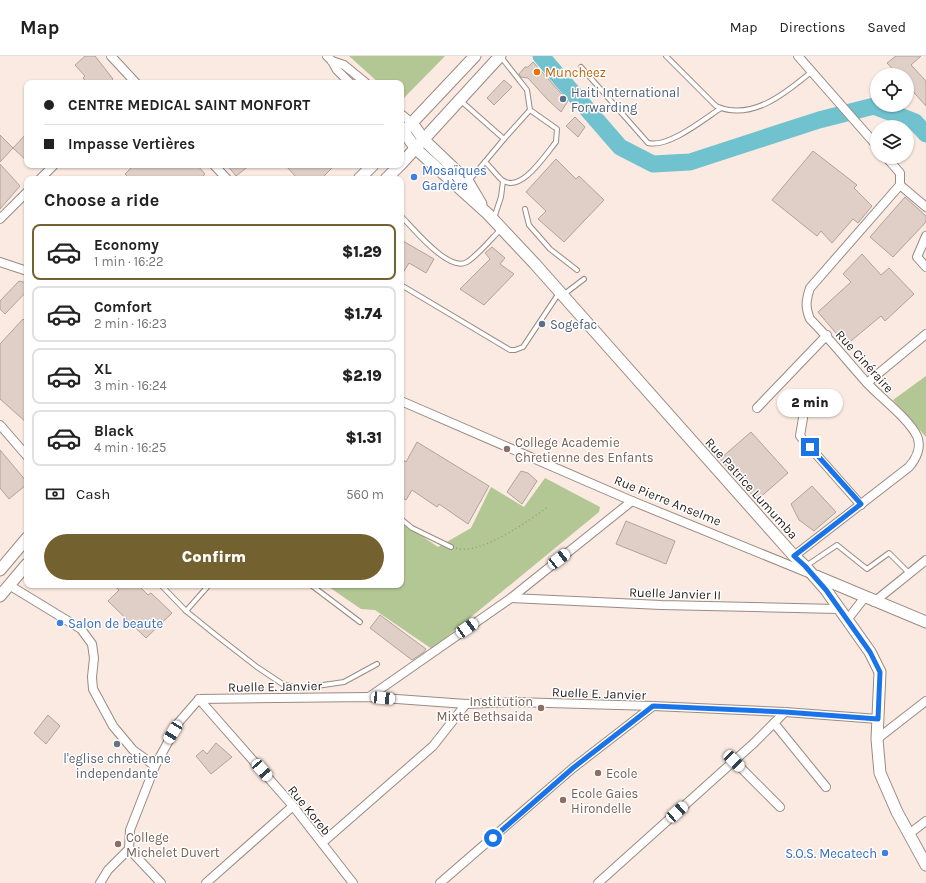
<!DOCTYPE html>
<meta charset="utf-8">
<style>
:root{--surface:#fff;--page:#f2f2f2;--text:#222;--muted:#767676;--line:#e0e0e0;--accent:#73612f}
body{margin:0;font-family:Karla,sans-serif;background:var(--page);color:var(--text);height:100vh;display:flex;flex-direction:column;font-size:15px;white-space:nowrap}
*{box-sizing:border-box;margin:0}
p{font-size:13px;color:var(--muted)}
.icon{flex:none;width:22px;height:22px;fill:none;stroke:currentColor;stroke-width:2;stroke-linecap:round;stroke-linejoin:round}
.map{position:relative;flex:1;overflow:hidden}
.side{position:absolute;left:24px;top:120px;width:380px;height:412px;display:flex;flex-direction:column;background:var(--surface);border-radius:8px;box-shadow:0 1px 3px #0004}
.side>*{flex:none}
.top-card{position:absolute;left:24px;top:24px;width:380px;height:88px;border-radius:8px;box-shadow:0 1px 3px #0004;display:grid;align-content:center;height:88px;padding:0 20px;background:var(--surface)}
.buttons{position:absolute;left:870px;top:12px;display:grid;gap:8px}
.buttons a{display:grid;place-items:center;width:44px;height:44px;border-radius:50%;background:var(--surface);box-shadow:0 1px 3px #0004;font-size:20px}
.end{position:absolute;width:18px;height:18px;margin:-9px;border:5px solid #1a73e8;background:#fff;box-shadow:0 0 0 2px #fff}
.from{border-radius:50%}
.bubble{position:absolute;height:28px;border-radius:14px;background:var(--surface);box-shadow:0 1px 3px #0004;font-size:13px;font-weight:800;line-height:28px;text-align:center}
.car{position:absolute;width:12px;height:24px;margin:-12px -6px;border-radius:5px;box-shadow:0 0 3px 1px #0007;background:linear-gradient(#fff 24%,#345 0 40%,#fff 0 76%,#345 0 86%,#fff 0)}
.top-card b{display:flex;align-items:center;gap:14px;height:38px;font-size:15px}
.top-card b+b{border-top:1px solid var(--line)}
.top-card i{width:10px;height:10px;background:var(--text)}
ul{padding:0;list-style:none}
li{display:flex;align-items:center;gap:12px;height:56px;margin:0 8px 6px;padding:0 12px;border:2px solid var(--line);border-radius:8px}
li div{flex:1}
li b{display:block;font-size:15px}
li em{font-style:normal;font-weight:800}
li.current{border-color:var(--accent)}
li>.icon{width:36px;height:36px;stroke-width:1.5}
h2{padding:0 20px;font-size:18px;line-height:48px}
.pay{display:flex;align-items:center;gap:10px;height:44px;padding:0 20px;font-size:15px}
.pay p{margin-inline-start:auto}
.primary-button{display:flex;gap:8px;margin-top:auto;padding:8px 20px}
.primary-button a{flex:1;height:46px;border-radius:24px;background:var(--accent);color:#fff;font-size:16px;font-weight:800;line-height:46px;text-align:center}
header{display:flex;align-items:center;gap:24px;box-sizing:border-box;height:56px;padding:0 20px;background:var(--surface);border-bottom:1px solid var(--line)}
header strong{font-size:19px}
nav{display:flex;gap:22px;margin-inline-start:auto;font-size:14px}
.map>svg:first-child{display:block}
</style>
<header>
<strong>Map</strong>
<nav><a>Map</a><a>Directions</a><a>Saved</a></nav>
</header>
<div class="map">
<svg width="926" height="827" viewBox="0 0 926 827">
<rect width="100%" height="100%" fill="#fbeae1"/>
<!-- green -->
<g fill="#b3c794">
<polygon points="349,0 445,0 401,45 401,27 379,27"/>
<polygon points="926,320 926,381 893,344"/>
<polygon points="545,422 600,451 599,456 432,593 375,554 361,553 326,529 401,529 401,466 438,491 471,472 491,431 524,451"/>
</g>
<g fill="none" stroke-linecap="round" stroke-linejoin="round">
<!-- river -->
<polyline stroke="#71c2cf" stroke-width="17" points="541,0 620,91 653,108 690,106 819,64 874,50 915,66 926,78"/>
</g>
<!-- building -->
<g fill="#dfcfc6" stroke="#b2a299">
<polygon points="85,0 95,0 113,23 109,27 87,27 83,22 85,20 75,9"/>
<polygon points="896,0 921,0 911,9 926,25 926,50 907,29 907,19 898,19 887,7"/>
<polygon points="533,6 568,45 561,56 547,43 528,22 521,21 519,18 525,11 528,11"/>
<polygon points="504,24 512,31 494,49 487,42"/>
<polygon points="575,61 585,71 578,81 566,70"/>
<polygon points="27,77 27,105 13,92"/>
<polygon points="0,79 13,92 0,106"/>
<polygon points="813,95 857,129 854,132 872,150 858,167 853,163 832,187 821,175 817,180 772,144"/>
<polygon points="556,103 576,123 579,120 604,144 564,186 538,163 546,155 526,136"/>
<polygon points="0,108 20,130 0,153"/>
<polygon points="134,109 197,109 205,118 200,123 130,123 125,118"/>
<polygon points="227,109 250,109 236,120"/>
<polygon points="285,109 335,109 321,123 298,123"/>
<polygon points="905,141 926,160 926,166 893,201 870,181"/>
<polygon points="403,185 434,203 426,217 409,207 401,220 401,189"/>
<polygon points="492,191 505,202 500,208 514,218 484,249 460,233 490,203 485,197"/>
<polygon points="862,198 881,219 889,212 914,238 885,265 881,260 846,289 818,256 851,226 843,218"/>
<polygon points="19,225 27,227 27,235 5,258 0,253 0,245"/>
<polygon points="23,263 27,267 27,367 0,343 0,288"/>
<polygon points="751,376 788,417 757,444 720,403"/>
<polygon points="417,386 489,430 468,468 439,448 437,451 412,434 406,444 401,441 401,402 406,406"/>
<polygon points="0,394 27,426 27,428 9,443 0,432"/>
<polygon points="521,415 528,417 537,425 522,448 507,436"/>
<polygon points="812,430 836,456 814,475 799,464 791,448"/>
<polygon points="626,465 675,485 666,508 616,488"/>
<polygon points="113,529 138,529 148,539 151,537 172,557 146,582 108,545 119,534"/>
<polygon points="380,559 426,593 424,596 412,604 370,572"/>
<polygon points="48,659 60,670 46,688 34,677"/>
<polygon points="216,687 232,701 211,718 196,700 203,694 207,698"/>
</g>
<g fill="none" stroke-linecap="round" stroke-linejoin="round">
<!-- lane casing -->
<g stroke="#9a8b82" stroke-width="6">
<g id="lane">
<path d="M666,0L716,50C751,66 786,37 811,16"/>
<path d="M581,11L648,87C669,92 704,63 721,52"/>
<polyline points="461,45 504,83"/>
<path d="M485,106C491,111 496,119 502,124C521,138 545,99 556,86L557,73L530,54"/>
<polyline points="468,126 504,83 530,54 527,34 501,1"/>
<polyline points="525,153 529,169 550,193 577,214"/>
<path d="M401,160C413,172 449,217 467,206C477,200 492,182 501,173"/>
<polyline points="494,162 501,141 503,125"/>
<polyline points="401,229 510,294 515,294 523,291 559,237"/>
<polyline points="563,239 584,223"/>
<polyline points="401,463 412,472 451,491"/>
<polyline points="806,510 837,489 867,513 889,497 909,517"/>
<polyline points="161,529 186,555 217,580 257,611 284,629 303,632 344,626 377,608"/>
<polyline points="311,529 360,566"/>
<polyline points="186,555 209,529"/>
</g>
</g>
<!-- street casing -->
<g stroke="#9a8b82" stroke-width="10">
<g id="street">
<polyline points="111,0 136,27"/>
<polyline points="327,0 332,5 337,14 350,27"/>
<polyline points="798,0 877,90"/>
<polyline points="332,5 344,9 366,27"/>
<polyline points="401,58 412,67"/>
<polyline points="214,109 227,123"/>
<polyline points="40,123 54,109"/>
<polyline points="900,129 926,151"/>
<polyline points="0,163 27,136"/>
<polyline points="926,180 917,201 926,211"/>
<polyline points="0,206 27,215"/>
<polyline points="867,327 926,278"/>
<polyline points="401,345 632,445 811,518"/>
<polyline points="805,350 800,380 861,449"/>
<polyline points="757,352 827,279"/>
<polyline points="0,369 27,400"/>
<path d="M794,500L909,411C916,403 922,391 917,380C908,362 881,342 867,327C848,306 830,283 810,263C805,251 806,244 810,232L900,129V117L886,101"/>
<polyline points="9,529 81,573 92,588 94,602 92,621 93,633 113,670 133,694 155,710"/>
<polyline points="511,542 661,549 838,553"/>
<polyline points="874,546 926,504"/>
<polyline points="847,564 865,541"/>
<polyline points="369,641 511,542 632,445"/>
<polyline points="199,643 369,641 466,648 514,646 653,650 785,656 878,663"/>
<polyline points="199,643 293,750 353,827"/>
<polyline points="774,667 826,731"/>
<polyline points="877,683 926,645"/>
<polyline points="734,705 780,751"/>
<polyline points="909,778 926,765"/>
<polyline points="322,787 433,690 466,648"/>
<polyline points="100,827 108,814 129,793"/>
<polyline points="161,827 129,793 130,774 155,710 179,666 199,643"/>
<polyline points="206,827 293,750"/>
<polyline points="440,827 573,712 653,650"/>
<polyline points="598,827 754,687 785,656"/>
</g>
</g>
<!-- secondary casing -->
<g stroke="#9a8b82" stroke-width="13">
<g id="secondary">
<polyline points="412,67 424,84 468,126 481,148"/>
<polyline points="408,71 475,0"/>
<polyline points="404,76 416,93 488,158 535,208 794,500 805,510 826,534 870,596 880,616 877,683 880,717 897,756 926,809"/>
<polyline points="401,108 500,0"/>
<polyline points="359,123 373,109"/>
<polyline points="386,123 400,109"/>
<polyline points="0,514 27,482"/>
<polyline points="816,520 926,566"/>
<polyline points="0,540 27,508"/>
</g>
</g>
<!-- path -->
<path stroke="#a2968f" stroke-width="1.5" stroke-dasharray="1 3" stroke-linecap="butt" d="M456,492C480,500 528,465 548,451"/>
<!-- lane -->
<use href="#lane" stroke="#fff" stroke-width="4"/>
<!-- street -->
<use href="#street" stroke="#fff" stroke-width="8"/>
<!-- secondary -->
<use href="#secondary" stroke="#fff" stroke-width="11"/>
</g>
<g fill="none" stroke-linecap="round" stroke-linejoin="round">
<!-- route -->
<polyline stroke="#1a73e8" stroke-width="5" points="493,782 573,712 653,650 785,656 878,663 880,616 870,596 826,534 805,510 794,500 861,448 810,391"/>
</g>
<!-- markers -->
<circle fill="#e8710a" stroke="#fff" stroke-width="1.5" cx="537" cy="16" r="4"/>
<g fill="#5c6f8a" stroke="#fff" stroke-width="1.5">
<circle cx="563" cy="43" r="4"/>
<circle cx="542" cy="268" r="4"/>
</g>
<g fill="#3f7fe0" stroke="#fff" stroke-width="1.5">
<circle cx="414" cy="121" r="4"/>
<circle cx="60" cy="567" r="4"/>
<circle cx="885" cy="797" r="4"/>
</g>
<g fill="#8d6e63" stroke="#fff" stroke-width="1.5">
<circle cx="507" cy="393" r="4"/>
<circle cx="541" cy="652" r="4"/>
<circle cx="598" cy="717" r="4"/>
<circle cx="563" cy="744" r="4"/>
<circle cx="118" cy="788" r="4"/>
</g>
<circle fill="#6b7280" stroke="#fff" stroke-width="1.5" cx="117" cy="688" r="4"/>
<g text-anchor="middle" stroke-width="3" stroke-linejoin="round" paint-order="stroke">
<!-- food labels -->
<g font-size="13" fill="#c56008" stroke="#fff" text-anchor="start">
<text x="545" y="21">Muncheez</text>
</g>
<!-- service labels -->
<g font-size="13" fill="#4e5e75" stroke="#fff" text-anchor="start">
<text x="571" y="41">Haiti International<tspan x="571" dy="15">Forwarding</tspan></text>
<text x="550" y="273">Sogefac</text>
</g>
<!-- shop labels -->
<g font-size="13" fill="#366cbe" stroke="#fff" text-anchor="start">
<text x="422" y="119">Mosaïques<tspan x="422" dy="15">Gardère</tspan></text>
<text x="68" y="572">Salon de beaute</text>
<text x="877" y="802" text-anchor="end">S.O.S. Mecatech</text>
</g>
<!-- street labels -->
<g font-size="13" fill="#251f1c" stroke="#fff">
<text transform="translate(865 305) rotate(48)" y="5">Rue Cinéraire</text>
<text transform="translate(752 432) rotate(48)" y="5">Rue Patrice Lumumba</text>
<text transform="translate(668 444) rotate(22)" y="5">Rue Pierre Anselme</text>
<text transform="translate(675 537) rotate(2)" y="5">Ruelle Janvier II</text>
<text transform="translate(275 630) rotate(-1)" y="5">Ruelle E. Janvier</text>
<text transform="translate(599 637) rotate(2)" y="5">Ruelle E. Janvier</text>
<text transform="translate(310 754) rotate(51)" y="5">Rue Koreb</text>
</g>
<!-- education labels -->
<g font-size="13" fill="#785e54" stroke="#fff" text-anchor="start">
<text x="515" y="391">College Academie<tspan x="515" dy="15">Chretienne des Enfants</tspan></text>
<text x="533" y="650" text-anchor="end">Institution<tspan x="533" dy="15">Mixte Bethsaida</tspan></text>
<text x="606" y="722">Ecole</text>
<text x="571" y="742">Ecole Gaies<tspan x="571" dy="15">Hirondelle</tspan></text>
<text x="126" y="786">College<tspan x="126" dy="15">Michelet Duvert</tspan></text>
</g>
<!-- worship labels -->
<g font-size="13" fill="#5b616d" stroke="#fff">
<text x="117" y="707">l'eglise chretienne<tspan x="117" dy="15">independante</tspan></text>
</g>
</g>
</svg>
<div class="buttons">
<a><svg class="icon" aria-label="locate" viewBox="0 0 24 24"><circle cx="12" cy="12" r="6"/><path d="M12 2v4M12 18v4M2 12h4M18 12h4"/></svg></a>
<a><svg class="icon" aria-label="layers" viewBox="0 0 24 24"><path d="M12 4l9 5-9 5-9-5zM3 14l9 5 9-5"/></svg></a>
</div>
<i class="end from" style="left:493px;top:782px"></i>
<i class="end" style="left:810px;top:391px"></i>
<div class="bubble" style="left:777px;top:333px;width:66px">2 min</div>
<i class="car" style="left:559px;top:503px;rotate:52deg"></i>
<i class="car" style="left:467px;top:572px;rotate:55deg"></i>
<i class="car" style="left:383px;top:642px;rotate:95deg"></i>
<i class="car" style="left:173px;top:676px;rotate:211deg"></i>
<i class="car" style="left:734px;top:705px;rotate:135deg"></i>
<i class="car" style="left:262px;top:714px;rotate:139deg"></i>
<i class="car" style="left:677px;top:756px;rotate:48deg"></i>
<div class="top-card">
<b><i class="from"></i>CENTRE MEDICAL SAINT MONFORT</b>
<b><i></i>Impasse Vertières</b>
</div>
<section class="side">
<h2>Choose a ride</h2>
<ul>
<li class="current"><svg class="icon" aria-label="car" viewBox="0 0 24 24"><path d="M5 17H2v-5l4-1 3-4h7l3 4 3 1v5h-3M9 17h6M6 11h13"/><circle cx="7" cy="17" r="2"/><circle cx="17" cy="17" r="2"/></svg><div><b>Economy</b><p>1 min · 16:22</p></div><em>$1.29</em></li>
<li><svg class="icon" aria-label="car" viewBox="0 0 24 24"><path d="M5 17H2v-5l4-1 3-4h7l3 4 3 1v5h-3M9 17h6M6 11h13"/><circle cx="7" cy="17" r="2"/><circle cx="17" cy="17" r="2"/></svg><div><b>Comfort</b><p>2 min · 16:23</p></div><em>$1.74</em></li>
<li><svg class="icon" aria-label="car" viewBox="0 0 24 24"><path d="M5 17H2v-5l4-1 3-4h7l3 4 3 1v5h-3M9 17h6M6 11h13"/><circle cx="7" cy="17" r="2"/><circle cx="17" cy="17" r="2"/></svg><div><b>XL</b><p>3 min · 16:24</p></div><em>$2.19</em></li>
<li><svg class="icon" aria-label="car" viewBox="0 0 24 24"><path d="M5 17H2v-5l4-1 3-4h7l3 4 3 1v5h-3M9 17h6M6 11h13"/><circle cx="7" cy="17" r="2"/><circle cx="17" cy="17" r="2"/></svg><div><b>Black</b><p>4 min · 16:25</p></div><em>$1.31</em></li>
</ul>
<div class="pay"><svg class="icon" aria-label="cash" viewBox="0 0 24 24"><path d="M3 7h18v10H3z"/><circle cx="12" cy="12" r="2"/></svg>Cash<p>560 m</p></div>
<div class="primary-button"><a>Confirm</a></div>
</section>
</div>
